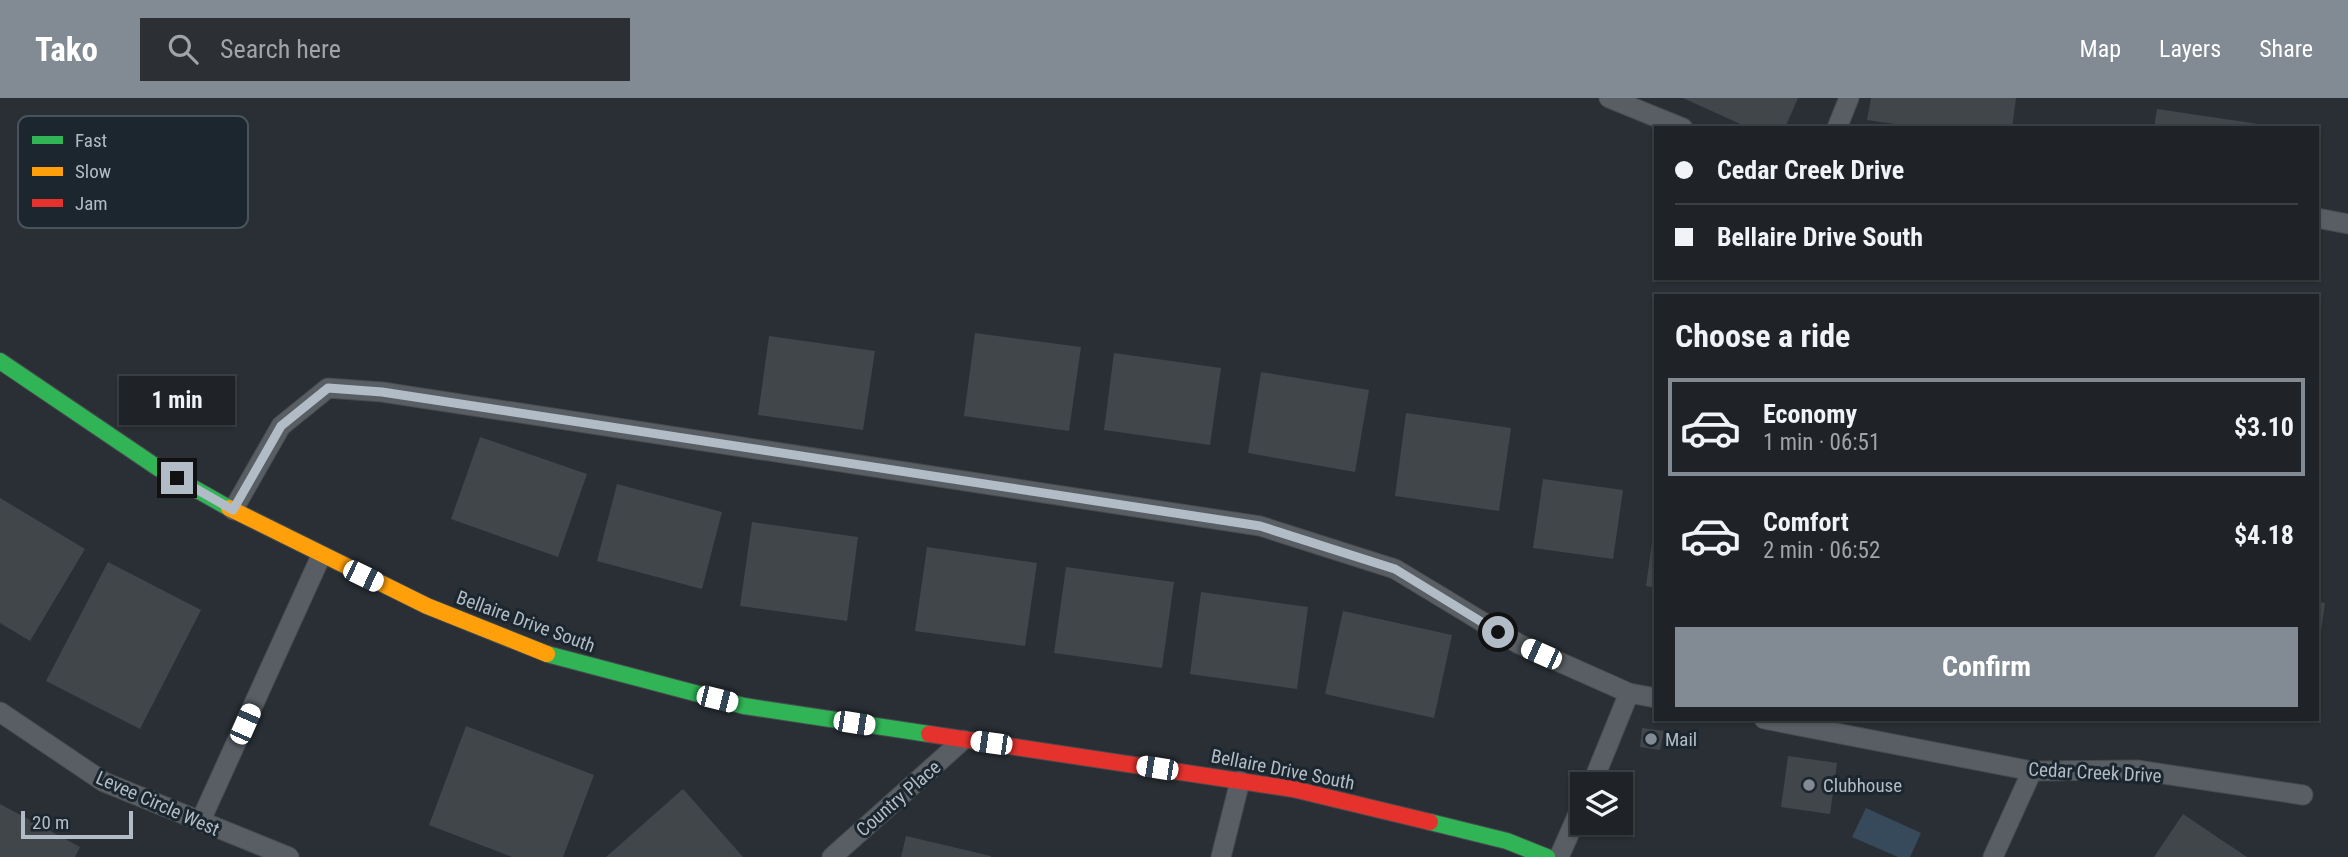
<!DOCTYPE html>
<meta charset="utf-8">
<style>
:root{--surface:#1f2327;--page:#2c2f33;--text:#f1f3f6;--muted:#a1a4a7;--line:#3c4044;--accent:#828b93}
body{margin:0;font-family:"Roboto Condensed",sans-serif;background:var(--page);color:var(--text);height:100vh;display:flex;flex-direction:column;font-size:26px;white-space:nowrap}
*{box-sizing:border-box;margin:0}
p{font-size:23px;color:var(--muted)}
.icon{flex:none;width:38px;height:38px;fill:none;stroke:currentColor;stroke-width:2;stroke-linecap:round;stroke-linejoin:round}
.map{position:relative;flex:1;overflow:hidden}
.sheet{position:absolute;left:1654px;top:196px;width:665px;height:427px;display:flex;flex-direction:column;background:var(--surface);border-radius:0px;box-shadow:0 2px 5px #0004,0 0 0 2px var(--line)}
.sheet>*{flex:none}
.hud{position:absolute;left:1654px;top:28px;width:665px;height:154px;border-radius:0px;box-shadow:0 2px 5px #0004,0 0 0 2px var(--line);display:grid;align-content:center;height:154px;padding:0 21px;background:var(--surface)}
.controls{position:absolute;left:1570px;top:674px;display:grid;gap:14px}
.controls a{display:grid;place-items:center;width:63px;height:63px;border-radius:0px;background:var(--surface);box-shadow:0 2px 5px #0004,0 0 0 2px var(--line);font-size:35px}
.scale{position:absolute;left:21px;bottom:18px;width:112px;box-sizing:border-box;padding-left:7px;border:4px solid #b2bcc6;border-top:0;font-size:19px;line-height:24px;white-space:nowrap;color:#b2bcc6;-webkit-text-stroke:5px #1c262f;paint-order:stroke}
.end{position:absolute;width:32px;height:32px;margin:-16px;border:9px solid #b2bcc6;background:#111;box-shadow:0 0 0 4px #111}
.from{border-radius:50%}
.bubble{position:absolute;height:49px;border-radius:0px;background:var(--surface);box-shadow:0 2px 5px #0004,0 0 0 2px var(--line);font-size:23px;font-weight:700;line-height:49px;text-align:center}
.car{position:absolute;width:21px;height:42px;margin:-21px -10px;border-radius:9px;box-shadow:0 0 5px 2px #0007;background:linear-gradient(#fff 24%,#345 0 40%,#fff 0 76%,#345 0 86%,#fff 0)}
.hud b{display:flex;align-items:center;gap:24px;height:66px;font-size:26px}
.hud b+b{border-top:2px solid var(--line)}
.hud i{width:18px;height:18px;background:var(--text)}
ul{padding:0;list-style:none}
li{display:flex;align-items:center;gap:21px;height:98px;margin:0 14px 10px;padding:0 7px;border:4px solid transparent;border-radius:0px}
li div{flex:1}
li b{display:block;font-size:26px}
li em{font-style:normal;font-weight:700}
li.selected{border-color:var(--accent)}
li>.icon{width:63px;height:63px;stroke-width:1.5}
h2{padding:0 21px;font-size:32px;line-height:84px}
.action{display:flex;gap:14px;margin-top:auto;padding:14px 21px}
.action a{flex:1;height:80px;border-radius:0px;background:var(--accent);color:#fff;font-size:28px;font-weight:700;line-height:80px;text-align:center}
header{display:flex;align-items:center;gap:42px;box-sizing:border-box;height:98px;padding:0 35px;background:var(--accent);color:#fff}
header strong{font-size:33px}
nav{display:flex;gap:38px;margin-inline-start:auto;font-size:24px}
.search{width:490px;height:63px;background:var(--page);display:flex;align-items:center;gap:18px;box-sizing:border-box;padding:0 24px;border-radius:0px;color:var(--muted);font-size:26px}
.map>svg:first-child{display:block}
</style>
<header>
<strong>Tako</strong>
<div class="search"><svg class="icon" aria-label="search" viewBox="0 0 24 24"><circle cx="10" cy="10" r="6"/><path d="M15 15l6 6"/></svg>Search here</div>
<nav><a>Map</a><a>Layers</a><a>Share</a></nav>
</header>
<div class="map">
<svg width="2348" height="759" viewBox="0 0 2348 759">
<rect width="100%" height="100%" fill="#292f34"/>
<!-- water -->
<polygon fill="#374a5b" points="1866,710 1921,735 1910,759 1898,759 1852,739"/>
<!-- building -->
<g fill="#41464b">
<polygon points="1683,0 1798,0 1785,30 1749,30"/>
<polygon points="1871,0 2016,0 2012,30 1922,30 1867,22"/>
<polygon points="2157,11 2272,28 2272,30 2154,30"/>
<polygon points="975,235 1081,249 1069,333 964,318"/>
<polygon points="769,238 875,253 863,332 758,317"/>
<polygon points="1114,255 1221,270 1210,347 1104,332"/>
<polygon points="1261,274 1369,292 1355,374 1248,355"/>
<polygon points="1406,315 1511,330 1499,413 1395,398"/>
<polygon points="480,339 587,376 558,459 451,421"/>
<polygon points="1543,381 1623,392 1613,461 1533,450"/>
<polygon points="617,386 722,414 702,491 597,463"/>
<polygon points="0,400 85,451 30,543 0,525"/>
<polygon points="752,424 858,439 847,523 740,508"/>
<polygon points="1654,430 1656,431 1656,490 1646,488"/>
<polygon points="927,449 1037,465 1025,548 915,533"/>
<polygon points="108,464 201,512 140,631 46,583"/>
<polygon points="1066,469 1174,484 1162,570 1054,555"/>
<polygon points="1201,494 1308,509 1297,591 1190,576"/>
<polygon points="2317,504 2325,505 2319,547 2317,547"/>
<polygon points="1343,513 1452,537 1434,620 1325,596"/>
<polygon points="466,628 594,677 563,759 512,759 429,727"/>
<polygon points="1642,630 1664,633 1660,652 1640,649"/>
<polygon points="1788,658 1837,665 1830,716 1781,709"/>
<polygon points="683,691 743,759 606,759"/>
<polygon points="0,706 80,749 75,759 0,759"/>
<polygon points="2183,716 2223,743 2247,759 2154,759"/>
<polygon points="906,738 991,758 991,759 901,759"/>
</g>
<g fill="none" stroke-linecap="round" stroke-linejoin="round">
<!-- lane casing -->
<g stroke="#464b4f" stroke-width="21">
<g id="lane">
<polyline points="1609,0 1683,30"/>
<polyline points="1837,30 1849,0"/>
<polyline points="2317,120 2348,126"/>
<polyline points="233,412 281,328 328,290 382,294 1260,428 1395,471 1519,546 1629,595 1656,600"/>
<polyline points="0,614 104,684 289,759"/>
<polyline points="1764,621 2032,673 2137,672 2303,697"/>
<polyline points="1592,686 1629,595"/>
<polyline points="201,722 321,458"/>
<polyline points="832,759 963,642"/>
<polyline points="1221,759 1240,683"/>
<polyline points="1559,759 1582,707"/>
<polyline points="1993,759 2032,673"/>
</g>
</g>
<!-- fast casing -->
<g stroke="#464b4f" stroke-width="18">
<g id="fast">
<polyline points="0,263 158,370 229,410"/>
<polyline points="547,556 744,608 929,636"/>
<polyline points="1430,724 1507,743 1547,759"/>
</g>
</g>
<!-- slow casing -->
<g stroke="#464b4f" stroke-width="18">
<polyline id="slow" points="229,410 427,508 547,556"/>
</g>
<!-- jam casing -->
<g stroke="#464b4f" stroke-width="18">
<polyline id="jam" points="929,636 1293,691 1430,724"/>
</g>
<!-- lane -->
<use href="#lane" stroke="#585e63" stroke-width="19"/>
<!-- fast -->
<use href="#fast" stroke="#30b455" stroke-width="16"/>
<!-- slow -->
<use href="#slow" stroke="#ff9f0a" stroke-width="16"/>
<!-- jam -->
<use href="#jam" stroke="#e5322d" stroke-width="16"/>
</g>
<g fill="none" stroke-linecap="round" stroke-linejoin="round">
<!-- route -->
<polyline stroke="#b2bcc6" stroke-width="9" points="177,380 233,412 281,328 328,290 382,294 1260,428 1395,471 1498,534"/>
</g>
<!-- markers -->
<g fill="#828b93" stroke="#1c262f" stroke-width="2.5">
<circle cx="1651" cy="641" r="7"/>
<circle cx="1809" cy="687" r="7"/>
</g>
<g text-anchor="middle" stroke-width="6" stroke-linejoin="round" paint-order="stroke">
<!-- street labels -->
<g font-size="19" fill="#b2bcc6" stroke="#1c262f">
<text transform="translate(526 523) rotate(20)" y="7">Bellaire Drive South</text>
<text transform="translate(1283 671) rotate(11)" y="7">Bellaire Drive South</text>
<text transform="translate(2095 674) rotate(3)" y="7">Cedar Creek Drive</text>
<text transform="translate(898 700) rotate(-41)" y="7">Country Place</text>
<text transform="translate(158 705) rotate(24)" y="7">Levee Circle West</text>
</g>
<!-- poi labels -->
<g font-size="19" fill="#b2bcc6" stroke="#1c262f" text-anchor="start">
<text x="1665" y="648">Mail</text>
<text x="1823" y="694">Clubhouse</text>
</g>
</g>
<!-- legend -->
<rect x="18" y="18" width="230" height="112" rx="10" fill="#1c262f" stroke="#49535c" stroke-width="2"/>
<rect x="32" y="38" width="31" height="8" fill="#30b455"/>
<rect x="32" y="69" width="31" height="9" fill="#ff9f0a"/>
<rect x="32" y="101" width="31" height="8" fill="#e5322d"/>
<g font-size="19" fill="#b2bcc6">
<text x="75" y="49">Fast</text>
<text x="75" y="80">Slow</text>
<text x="75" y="112">Jam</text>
</g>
</svg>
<div class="controls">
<a><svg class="icon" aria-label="layers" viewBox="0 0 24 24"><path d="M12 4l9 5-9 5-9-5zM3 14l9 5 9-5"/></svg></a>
</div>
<div class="scale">20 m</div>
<i class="end from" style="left:1498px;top:534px"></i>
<i class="end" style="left:177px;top:380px"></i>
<div class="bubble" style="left:119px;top:278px;width:116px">1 min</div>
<i class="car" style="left:363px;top:478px;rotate:116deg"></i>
<i class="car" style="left:1541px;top:556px;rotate:294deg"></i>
<i class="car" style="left:717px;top:601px;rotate:104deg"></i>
<i class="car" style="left:854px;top:625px;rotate:99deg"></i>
<i class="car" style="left:245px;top:626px;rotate:24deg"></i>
<i class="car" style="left:991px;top:645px;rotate:278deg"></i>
<i class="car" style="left:1157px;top:670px;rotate:279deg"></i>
<div class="hud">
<b><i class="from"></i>Cedar Creek Drive</b>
<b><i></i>Bellaire Drive South</b>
</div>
<section class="sheet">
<h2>Choose a ride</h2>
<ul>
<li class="selected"><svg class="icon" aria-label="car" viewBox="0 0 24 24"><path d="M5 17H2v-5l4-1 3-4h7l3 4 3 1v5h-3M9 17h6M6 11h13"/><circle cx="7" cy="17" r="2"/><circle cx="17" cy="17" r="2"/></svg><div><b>Economy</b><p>1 min · 06:51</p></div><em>$3.10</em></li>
<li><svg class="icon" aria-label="car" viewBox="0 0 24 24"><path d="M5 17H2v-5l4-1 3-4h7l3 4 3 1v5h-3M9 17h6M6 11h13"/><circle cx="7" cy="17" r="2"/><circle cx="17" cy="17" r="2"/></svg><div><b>Comfort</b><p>2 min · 06:52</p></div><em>$4.18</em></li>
</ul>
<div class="action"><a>Confirm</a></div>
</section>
</div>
